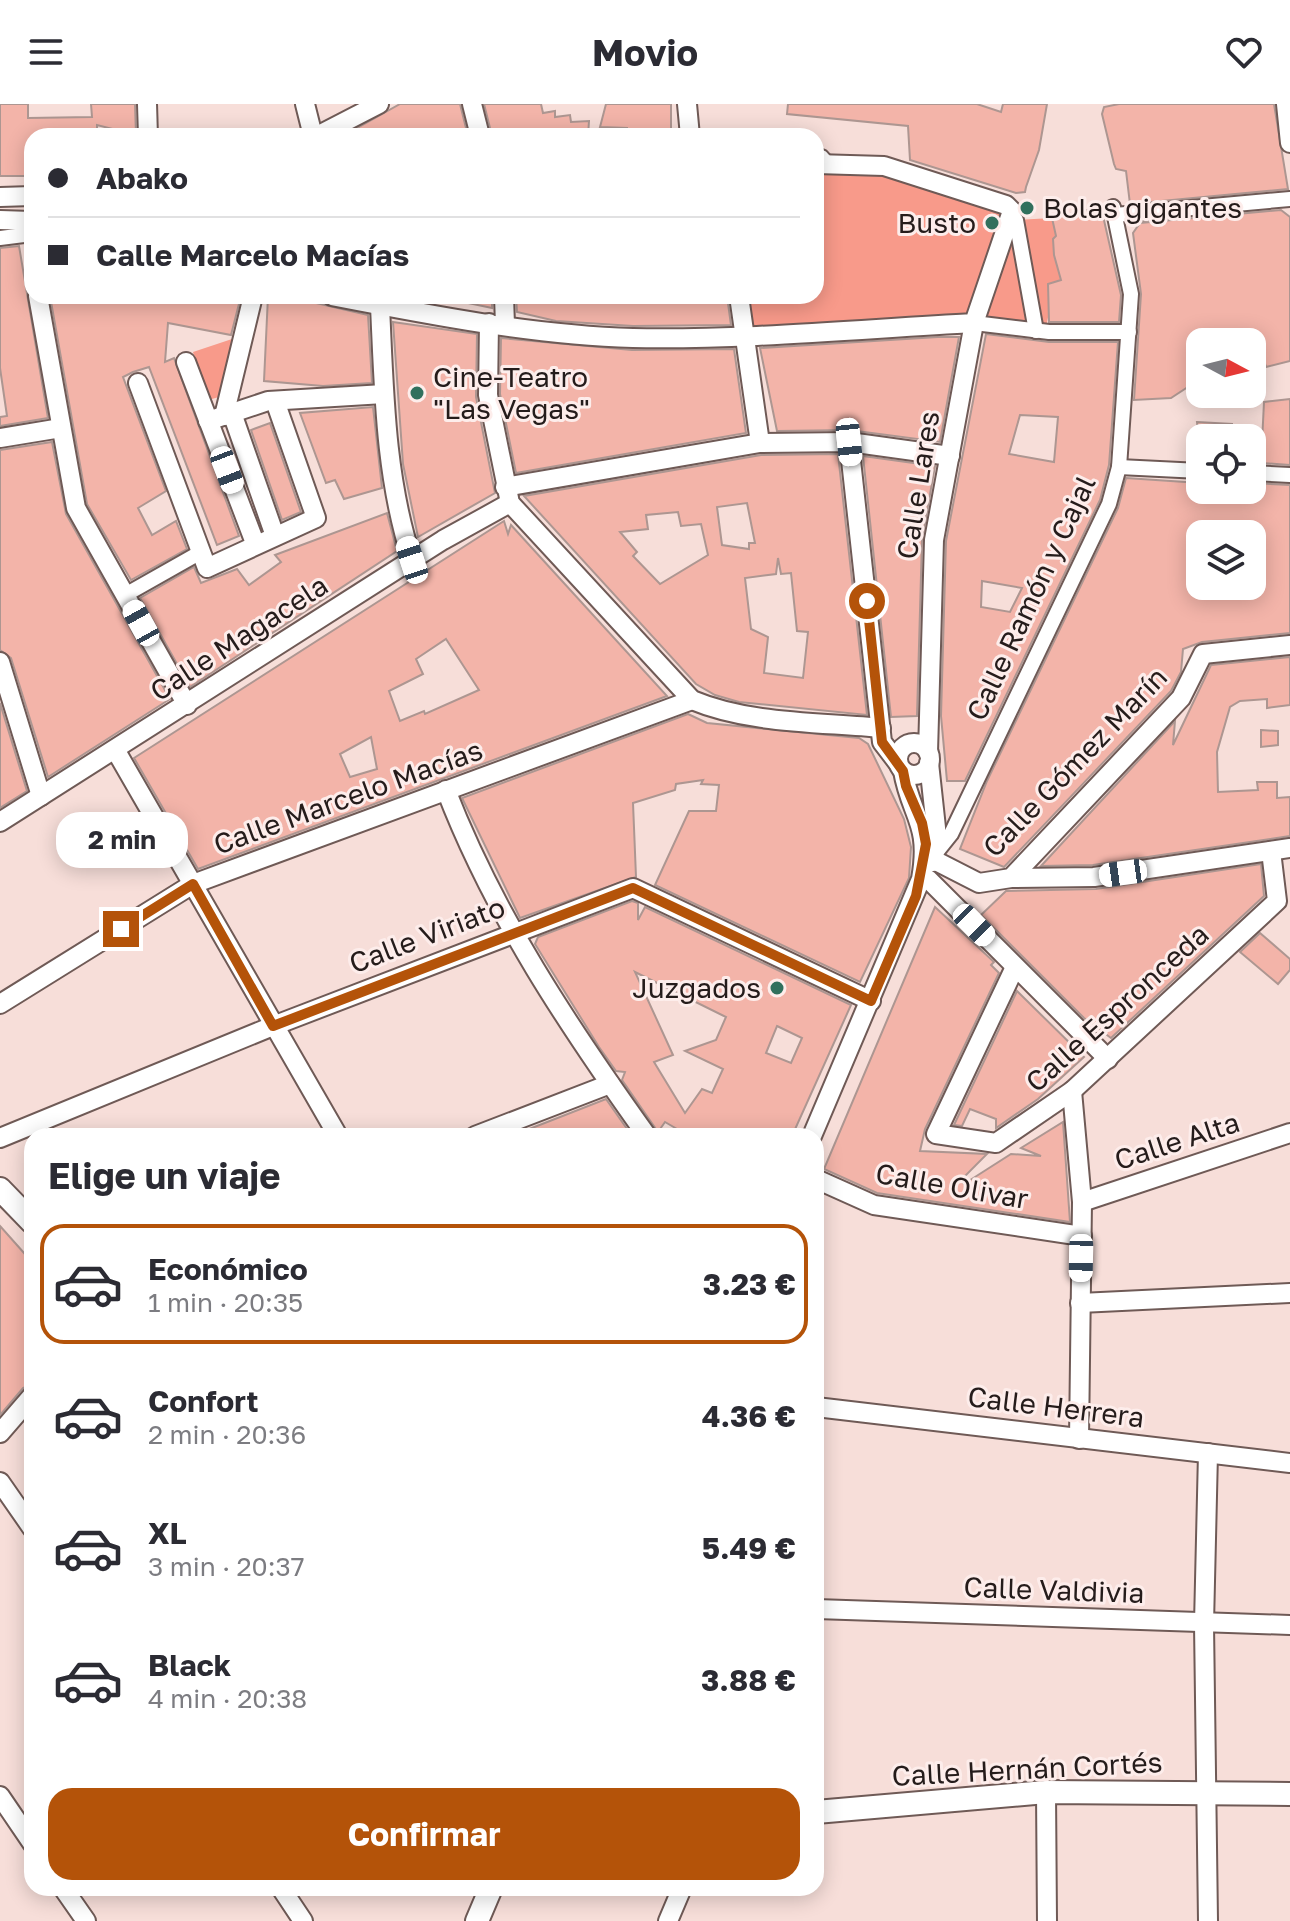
<!DOCTYPE html>
<html lang="es">
<meta charset="utf-8">
<style>
:root{--surface:#fff;--page:#f2f2f3;--text:#2b2b33;--muted:#7c7c81;--line:#e1e1e2;--accent:#b45309}
body{margin:0;font-family:"Golos Text",sans-serif;background:var(--page);color:var(--text);height:100vh;display:flex;flex-direction:column;font-size:30px;white-space:nowrap}
*{box-sizing:border-box;margin:0}
p{font-size:26px;color:var(--muted)}
.icon{flex:none;width:44px;height:44px;fill:none;stroke:currentColor;stroke-width:2;stroke-linecap:round;stroke-linejoin:round}
.map{position:relative;flex:1;overflow:hidden}
.drawer{position:absolute;left:24px;top:1024px;width:800px;height:768px;display:flex;flex-direction:column;background:var(--surface);border-radius:24px;box-shadow:0 4px 20px #0003}
.drawer>*{flex:none}
.hud{position:absolute;left:24px;top:24px;width:800px;height:176px;border-radius:24px;box-shadow:0 4px 20px #0003;display:grid;align-content:center;height:176px;padding:0 24px;background:var(--surface)}
.needle{width:52px;rotate:97deg}
.fabs{position:absolute;left:1186px;top:224px;display:grid;gap:16px}
.fabs a{display:grid;place-items:center;width:80px;height:80px;border-radius:16px;background:var(--surface);box-shadow:0 4px 20px #0003;font-size:40px}
.end{position:absolute;width:36px;height:36px;margin:-18px;border:10px solid #b45309;background:#fff;box-shadow:0 0 0 4px #fff}
.from{border-radius:50%}
.bubble{position:absolute;height:56px;border-radius:24px;background:var(--surface);box-shadow:0 4px 20px #0003;font-size:26px;font-weight:700;line-height:56px;text-align:center}
.car{position:absolute;width:24px;height:48px;margin:-24px -12px;border-radius:10px;box-shadow:0 0 6px 2px #0007;background:linear-gradient(#fff 24%,#345 0 40%,#fff 0 76%,#345 0 86%,#fff 0)}
.hud b{display:flex;align-items:center;gap:28px;height:76px;font-size:30px}
.hud b+b{border-top:2px solid var(--line)}
.hud i{width:20px;height:20px;background:var(--text)}
ul{padding:0;list-style:none}
li{display:flex;align-items:center;gap:24px;height:120px;margin:0 16px 12px;padding:0 8px;border:4px solid transparent;border-radius:24px}
li div{flex:1}
li b{display:block;font-size:30px}
li em{font-style:normal;font-weight:700}
li.selected{border-color:var(--accent)}
li>.icon{width:72px;height:72px;stroke-width:1.5}
h2{padding:0 24px;font-size:36px;line-height:96px}
.primary-button{display:flex;gap:16px;margin-top:auto;padding:16px 24px}
.primary-button a{flex:1;height:92px;border-radius:24px;background:var(--accent);color:#fff;font-size:32px;font-weight:700;line-height:92px;text-align:center}
header{display:flex;justify-content:space-between;align-items:center;height:104px;padding:0 24px;background:var(--surface);font-size:36px;font-weight:700}
.map>svg:first-child{display:block}
</style>
<header><svg class="icon" aria-label="menu" viewBox="0 0 24 24"><path d="M4 6h16M4 12h16M4 18h16"/></svg>Movio<svg class="icon" aria-label="heart" viewBox="0 0 24 24"><path d="M12 20l-8-8c-3-5 5-10 8-4 3-6 11-1 8 4z"/></svg></header>
<div class="map">
<svg width="1290" height="1817" viewBox="0 0 1290 1817">
<rect width="100%" height="100%" fill="#f7ded9"/>
<!-- park -->
<g fill="#f89a8a">
<path d="M816,60L884,62L1006,101L1016,116L1052,114L1056,132L1053,135C1055,147 1062,167 1061,176L1048,180L1051,197L1046,224L974,219L746,232L739,192H816Z"/>
<polygon points="235,234 223,292 208,296 193,248"/>
</g>
<!-- building -->
<g fill="#f3b4a9" stroke="#ad9691" stroke-width="2" fill-rule="evenodd">
<polygon points="0,0 28,0 28,14 92,13 91,0 135,0 136,31 97,21 97,32 32,32 32,72 0,72"/>
<polygon points="400,0 460,0 468,32 438,32 436,27 421,32 343,32"/>
<polygon points="484,0 541,0 543,9 555,7 555,13 570,11 571,18 589,17 588,32 492,32"/>
<polygon points="606,0 671,0 671,32 627,32 627,24 600,23"/>
<polygon points="788,0 977,0 1001,8 1003,0 1047,0 1039,46 1026,83 1025,88 1016,89 910,56 908,22 787,10"/>
<polygon points="1119,0 1274,0 1288,85 1130,100 1126,67 1116,65 1114,60 1102,10 1104,3"/>
<polygon points="1101,103 1121,191 1119,218 1049,218 1048,180 1061,176 1054,151 1053,135 1056,132 1052,114"/>
<polygon points="1281,106 1290,113 1290,257 1266,263 1258,235 1200,238 1200,275 1171,294 1134,296 1141,190 1133,129 1140,119"/>
<polygon points="19,142 48,314 0,322 0,313 7,312 0,264 0,144"/>
<polygon points="50,192 241,192 231,231 168,219 165,258 174,254 239,432 217,441 149,263 133,268 123,273 166,387 138,404 152,431 176,417 187,445 131,476 87,400"/>
<polygon points="268,192 286,192 368,211 372,279 323,282 264,277"/>
<polygon points="469,192 492,192 492,204 468,199"/>
<polygon points="516,192 727,192 731,221 633,222 556,217 517,208"/>
<polygon points="393,218 477,230 476,293 495,389 418,433 403,360"/>
<path d="M986,230L1049,238H1118L1109,361L1100,396L965,677H947L941,612L946,437ZM1020,311L1058,313L1054,358L1009,350ZM982,477L1022,484L1010,508L981,503Z"/>
<polygon points="938,233 959,233 940,338 849,326 777,327 760,244"/>
<polygon points="501,234 632,246 734,245 746,329 516,369 500,290"/>
<polygon points="1290,295 1290,361 1261,359 1264,298"/>
<polygon points="373,303 382,384 344,395 335,376 326,379 300,309"/>
<polygon points="1197,318 1232,320 1231,334 1199,334"/>
<polygon points="270,319 301,408 282,416 251,326"/>
<polygon points="52,338 66,410 170,595 48,673 11,554 0,546 0,346"/>
<path d="M838,350L867,611L739,598L715,591L696,580L524,392L761,351ZM747,399L755,439H749V445L722,441L717,403ZM678,408L681,422L701,420L708,451L660,480L633,452L637,448L620,428L648,425L646,411ZM778,454L781,470L791,469L797,527L808,528L803,574L764,569L768,533L751,525L745,474L776,470Z"/>
<polygon points="863,352 935,362 922,436 917,612 891,613"/>
<path d="M1126,374L1200,379V386H1252V379L1290,381V529L1202,538L1183,545L1181,568L1171,587L1004,763L960,745L987,677L1118,404ZM1220,429H1252V482H1200V430Z"/>
<polygon points="387,409 397,447 190,583 140,494 194,463 201,479 237,465 249,481 281,458 275,451"/>
<path d="M504,417L508,430L511,421L667,592L198,765L134,654ZM446,535L479,586L425,610L424,607L400,617L389,587L423,570L416,555ZM371,633L377,665L350,673L340,650Z"/>
<polygon points="1290,553 1290,601 1267,604 1267,595 1240,597 1230,603 1217,648 1218,688 1258,686 1257,678 1277,678 1277,694 1290,693 1290,732 1093,761 1041,762 1175,617 1173,641 1211,561"/>
<polygon points="0,599 27,687 0,704"/>
<polygon points="688,610 707,619 859,634 868,640 904,715 911,743 909,774 860,878 655,781 689,707 716,707 719,681 701,680 703,676 676,680 675,686 633,699 636,773 520,814 462,694"/>
<polygon points="1261,626 1278,627 1278,641 1261,643"/>
<polygon points="1261,760 1264,792 1111,934 1084,914 981,811 1006,787 1096,785"/>
<path d="M632,797L638,799V816L645,803L851,901L792,1032H689L665,1018L658,1028L622,976L625,968L616,967L599,943L535,840L538,833ZM635,868L726,913L716,936L685,947L723,965L712,989L702,985L685,1009L654,958L673,951ZM777,922L802,934L791,959L766,949Z"/>
<polygon points="935,803 994,858 991,861 999,869 925,1025 920,1047 987,1050 961,1076 964,1080 1011,1050 1041,1052 1021,1044 1063,1018 1070,1118 877,1089 824,1065"/>
<polygon points="1260,829 1290,855 1290,866 1278,880 1240,848"/>
<polygon points="1017,887 1084,953 1038,995 996,1024 996,1015 970,1005 962,1022 954,1021"/>
<polygon points="606,995 632,1032 514,1032 514,1031"/>
<polygon points="0,1122 32,1158 32,1280 23,1284 0,1311"/>
</g>
<g fill="none" stroke-linecap="round" stroke-linejoin="round">
<!-- service casing -->
<g stroke="#6f5a56" stroke-width="13">
<polyline id="service" points="816,49 823,51 831,60"/>
</g>
<!-- pedestrian casing -->
<g stroke="#6f5a56" stroke-width="18">
<g id="pedestrian">
<polyline points="1115,111 1290,95"/>
<polyline points="1016,116 1036,227"/>
<polyline points="0,134 32,130"/>
<polyline points="974,219 1049,228 1129,228"/>
<polyline points="1119,363 1200,367"/>
<polyline points="1252,369 1290,371"/>
<polyline points="125,491 201,448"/>
<polyline points="935,750 951,730 1109,400 1119,363 1131,190 1113,103"/>
</g>
</g>
<!-- minor casing -->
<g stroke="#6f5a56" stroke-width="22">
<g id="minor">
<polyline points="147,0 148,32"/>
<polyline points="305,0 313,32"/>
<polyline points="472,0 480,32"/>
<polyline points="687,0 690,32"/>
<polyline points="1286,0 1290,39"/>
<polyline points="317,32 379,0"/>
<polyline points="0,93 32,92"/>
<polyline points="0,116 32,117"/>
<polyline points="38,192 76,404 187,601"/>
<path d="M332,192C430,211 533,231 633,234C747,236 861,225 974,219L1012,107L1006,101L884,62L816,60"/>
<polyline points="504,192 505,221"/>
<polyline points="739,192 760,339"/>
<path d="M380,202C384,287 385,374 412,456"/>
<path d="M489,219L488,291L510,399L692,596C749,620 819,618 881,624"/>
<polyline points="186,258 255,439"/>
<polyline points="138,279 207,464 316,414 275,297"/>
<polyline points="232,309 275,432"/>
<polyline points="224,312 253,192"/>
<polyline points="208,317 268,297 384,290"/>
<polyline points="0,334 61,324"/>
<polyline points="849,338 882,638 898,659"/>
<polyline points="505,383 760,339 849,338 950,352"/>
<polyline points="0,558 41,692"/>
<circle cx="914" cy="655" r="16"/>
<polyline points="116,647 338,1032"/>
<polyline points="928,648 934,436 974,219"/>
<polyline points="929,659 937,733 933,758"/>
<path d="M446,686C494,811 569,923 647,1032"/>
<polyline points="0,718 443,436 510,399"/>
<polyline points="934,756 979,779 1011,774 1181,594 1203,550 1290,541"/>
<polyline points="1011,774 1094,773 1290,744"/>
<polyline points="928,775 1108,955"/>
<polyline points="1015,863 936,1030 996,1039 1072,987 1277,797 1271,747"/>
<polyline points="0,900 193,780 692,596"/>
<polyline points="1072,987 1082,1098 1079,1335"/>
<polyline points="475,1032 610,980"/>
<path d="M812,1032L921,775C931,719 911,713 903,667"/>
<polyline points="0,1034 273,922 633,784 871,897"/>
<polyline points="816,1075 874,1101 1082,1132"/>
<polyline points="1082,1098 1290,1029"/>
<polyline points="1080,1199 1290,1189"/>
<polyline points="816,1303 1290,1359"/>
<polyline points="0,1329 32,1292"/>
<polyline points="1208,1349 1204,1520 1208,1817"/>
<polyline points="0,1378 32,1424"/>
<polyline points="816,1505 1290,1521"/>
<polyline points="1046,1688 1047,1817"/>
<polyline points="0,1692 32,1739"/>
<polyline points="63,1784 86,1817"/>
<polyline points="281,1784 303,1817"/>
<polyline points="668,1817 682,1784"/>
</g>
</g>
<!-- tertiary casing -->
<g stroke="#6f5a56" stroke-width="26">
<g id="tertiary">
<polyline points="0,1085 32,1118"/>
<polyline points="816,1708 1046,1688 1290,1690"/>
<polyline points="477,1817 491,1784"/>
</g>
</g>
<!-- service -->
<use href="#service" stroke="#fff" stroke-width="9"/>
<!-- pedestrian -->
<use href="#pedestrian" stroke="#fff" stroke-width="14"/>
<!-- minor -->
<use href="#minor" stroke="#fff" stroke-width="18"/>
<!-- tertiary -->
<use href="#tertiary" stroke="#fff" stroke-width="22"/>
</g>
<g fill="none" stroke-linecap="round" stroke-linejoin="round">
<!-- route -->
<polyline stroke="#b45309" stroke-width="10" points="121,825 193,780 273,922 633,784 871,897 916,792 926,740 922,719 906,682 903,667 882,638 867,497"/>
</g>
<!-- markers -->
<g fill="#31705d" stroke="#fdedeb" stroke-width="3">
<circle cx="1027" cy="104" r="8"/>
<circle cx="992" cy="119" r="8"/>
<circle cx="417" cy="289" r="8"/>
<circle cx="777" cy="884" r="8"/>
</g>
<g text-anchor="middle" stroke-width="6" stroke-linejoin="round" paint-order="stroke">
<!-- poi labels -->
<g font-size="28" fill="#251c1b" stroke="#fdedeb" text-anchor="start">
<text x="1043" y="114">Bolas gigantes</text>
<text x="976" y="129" text-anchor="end">Busto</text>
<text x="433" y="283">Cine-Teatro<tspan x="433" dy="32">"Las Vegas"</tspan></text>
<text x="761" y="894" text-anchor="end">Juzgados</text>
</g>
<!-- street labels -->
<g font-size="28" fill="#251c1b" stroke="#fdedeb">
<text transform="translate(918 381) rotate(-81)" y="10">Calle Lares</text>
<text transform="translate(1031 494) rotate(-65)" y="10">Calle Ramón y Cajal</text>
<text transform="translate(239 534) rotate(-33)" y="10">Calle Magacela</text>
<text transform="translate(1075 658) rotate(-46)" y="10">Calle Gómez Marín</text>
<text transform="translate(348 693) rotate(-20)" y="10">Calle Marcelo Macías</text>
<text transform="translate(427 831) rotate(-21)" y="10">Calle Viriato</text>
<text transform="translate(1117 904) rotate(-42)" y="10">Calle Espronceda</text>
<text transform="translate(1177 1037) rotate(-18)" y="10">Calle Alta</text>
<text transform="translate(952 1082) rotate(10)" y="10">Calle Olivar</text>
<text transform="translate(1056 1303) rotate(7)" y="10">Calle Herrera</text>
<text transform="translate(1054 1486) rotate(2)" y="10">Calle Valdivia</text>
<text transform="translate(1027 1665) rotate(-3)" y="10">Calle Hernán Cortés</text>
</g>
</g>
</svg>
<div class="fabs">
<a><svg class="needle" viewBox="-14 -14 28 28"><path d="M0-13l5 13h-10z" fill="#e53935"/><path d="M0 13l5-13h-10z" fill="#7c7c81"/></svg></a>
<a><svg class="icon" aria-label="locate" viewBox="0 0 24 24"><circle cx="12" cy="12" r="6"/><path d="M12 2v4M12 18v4M2 12h4M18 12h4"/></svg></a>
<a><svg class="icon" aria-label="layers" viewBox="0 0 24 24"><path d="M12 4l9 5-9 5-9-5zM3 14l9 5 9-5"/></svg></a>
</div>
<i class="end from" style="left:867px;top:497px"></i>
<i class="end" style="left:121px;top:825px"></i>
<div class="bubble" style="left:56px;top:708px;width:132px">2 min</div>
<i class="car" style="left:849px;top:338px;rotate:174deg"></i>
<i class="car" style="left:227px;top:366px;rotate:159deg"></i>
<i class="car" style="left:412px;top:456px;rotate:342deg"></i>
<i class="car" style="left:141px;top:519px;rotate:331deg"></i>
<i class="car" style="left:1123px;top:769px;rotate:262deg"></i>
<i class="car" style="left:974px;top:821px;rotate:135deg"></i>
<i class="car" style="left:1081px;top:1154px;rotate:181deg"></i>
<div class="hud">
<b><i class="from"></i>Abako</b>
<b><i></i>Calle Marcelo Macías</b>
</div>
<section class="drawer">
<h2>Elige un viaje</h2>
<ul>
<li class="selected"><svg class="icon" aria-label="car" viewBox="0 0 24 24"><path d="M5 17H2v-5l4-1 3-4h7l3 4 3 1v5h-3M9 17h6M6 11h13"/><circle cx="7" cy="17" r="2"/><circle cx="17" cy="17" r="2"/></svg><div><b>Económico</b><p>1 min · 20:35</p></div><em>3.23 €</em></li>
<li><svg class="icon" aria-label="car" viewBox="0 0 24 24"><path d="M5 17H2v-5l4-1 3-4h7l3 4 3 1v5h-3M9 17h6M6 11h13"/><circle cx="7" cy="17" r="2"/><circle cx="17" cy="17" r="2"/></svg><div><b>Confort</b><p>2 min · 20:36</p></div><em>4.36 €</em></li>
<li><svg class="icon" aria-label="car" viewBox="0 0 24 24"><path d="M5 17H2v-5l4-1 3-4h7l3 4 3 1v5h-3M9 17h6M6 11h13"/><circle cx="7" cy="17" r="2"/><circle cx="17" cy="17" r="2"/></svg><div><b>XL</b><p>3 min · 20:37</p></div><em>5.49 €</em></li>
<li><svg class="icon" aria-label="car" viewBox="0 0 24 24"><path d="M5 17H2v-5l4-1 3-4h7l3 4 3 1v5h-3M9 17h6M6 11h13"/><circle cx="7" cy="17" r="2"/><circle cx="17" cy="17" r="2"/></svg><div><b>Black</b><p>4 min · 20:38</p></div><em>3.88 €</em></li>
</ul>
<div class="primary-button"><a>Confirmar</a></div>
</section>
</div>
